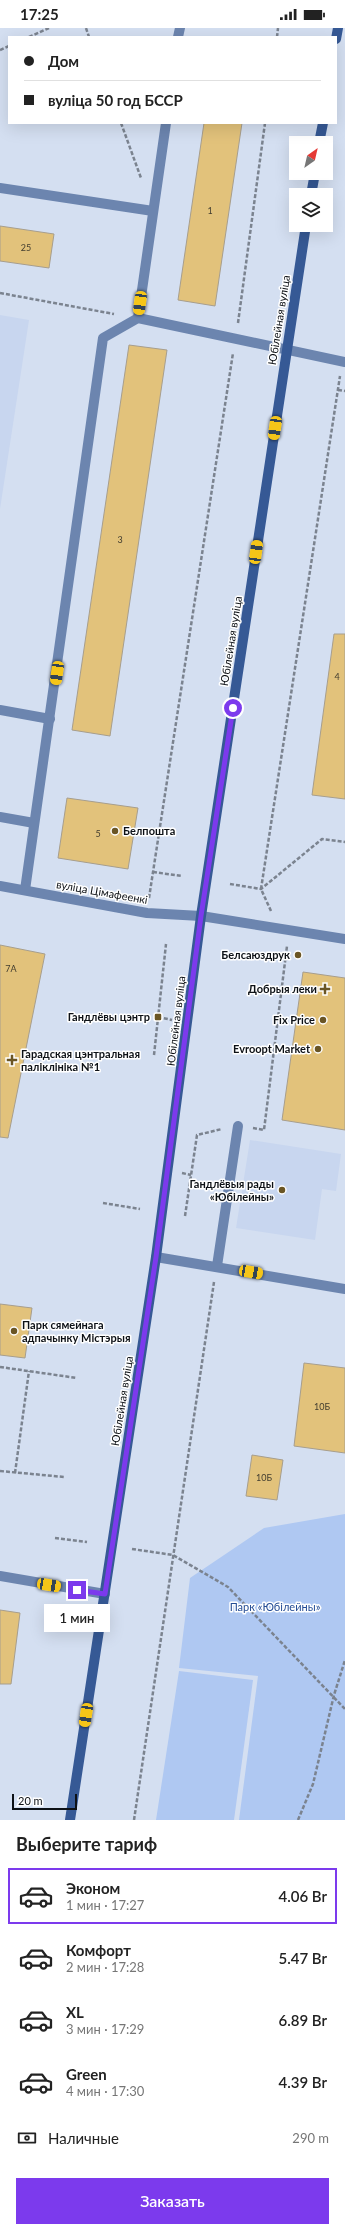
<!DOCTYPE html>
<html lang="ru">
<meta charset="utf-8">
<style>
:root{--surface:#fff;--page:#f2f2f2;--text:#222;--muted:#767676;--line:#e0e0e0;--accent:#7c3aed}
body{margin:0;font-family:Lato,sans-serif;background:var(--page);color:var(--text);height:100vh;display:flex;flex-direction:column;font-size:15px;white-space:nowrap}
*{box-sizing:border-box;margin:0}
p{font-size:13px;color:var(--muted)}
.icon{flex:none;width:22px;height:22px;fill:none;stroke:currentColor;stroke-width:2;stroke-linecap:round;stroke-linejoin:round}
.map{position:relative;height:1792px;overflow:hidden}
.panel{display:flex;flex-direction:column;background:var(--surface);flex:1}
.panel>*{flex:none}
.guide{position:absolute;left:8px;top:8px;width:329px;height:88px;border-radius:0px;box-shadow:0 4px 16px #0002;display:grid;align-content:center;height:88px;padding:0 16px;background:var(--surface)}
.needle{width:26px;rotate:34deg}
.fabs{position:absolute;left:289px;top:108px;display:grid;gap:8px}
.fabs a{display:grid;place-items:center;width:44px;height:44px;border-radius:0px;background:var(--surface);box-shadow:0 4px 16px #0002;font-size:20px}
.scale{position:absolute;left:12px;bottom:10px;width:65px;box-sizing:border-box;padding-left:4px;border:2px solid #0d1116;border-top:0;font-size:11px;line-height:14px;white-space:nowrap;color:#0d1116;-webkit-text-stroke:3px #fff;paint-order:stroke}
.end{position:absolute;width:18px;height:18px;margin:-9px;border:5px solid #7c3aed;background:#fff;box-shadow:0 0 0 2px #fff}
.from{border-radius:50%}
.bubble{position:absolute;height:28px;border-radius:0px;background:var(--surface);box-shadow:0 4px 16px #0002;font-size:13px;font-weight:600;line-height:28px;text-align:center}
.car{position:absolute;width:12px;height:24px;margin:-12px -6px;border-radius:5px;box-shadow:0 0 3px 1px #0007;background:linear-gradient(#f5c518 24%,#345 0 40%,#f5c518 0 76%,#345 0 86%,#f5c518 0)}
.guide b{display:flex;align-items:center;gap:14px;height:38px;font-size:15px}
.guide b+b{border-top:1px solid var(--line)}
.guide i{width:10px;height:10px;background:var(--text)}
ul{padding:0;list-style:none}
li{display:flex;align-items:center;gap:12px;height:56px;margin:0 8px 6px;padding:0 8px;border:2px solid transparent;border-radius:0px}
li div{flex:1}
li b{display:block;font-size:15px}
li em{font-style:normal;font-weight:600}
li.selected{border-color:var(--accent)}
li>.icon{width:36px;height:36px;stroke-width:1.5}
h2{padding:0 16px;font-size:18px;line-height:48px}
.pay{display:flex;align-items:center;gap:10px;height:44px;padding:0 16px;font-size:15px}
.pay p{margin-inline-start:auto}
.cta{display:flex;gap:8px;margin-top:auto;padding:8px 16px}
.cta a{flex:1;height:46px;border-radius:0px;background:var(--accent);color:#fff;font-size:16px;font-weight:600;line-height:46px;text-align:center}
.status{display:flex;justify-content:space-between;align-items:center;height:28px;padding:0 20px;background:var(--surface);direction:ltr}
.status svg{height:11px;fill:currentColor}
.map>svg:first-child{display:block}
</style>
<div class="status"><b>17:25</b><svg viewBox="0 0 49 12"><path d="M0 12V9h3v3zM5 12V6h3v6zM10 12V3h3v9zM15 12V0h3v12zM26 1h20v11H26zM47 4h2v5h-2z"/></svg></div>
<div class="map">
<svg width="345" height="1792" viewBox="0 0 345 1792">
<rect width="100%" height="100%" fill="#d4dff1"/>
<!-- built -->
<g fill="#c8d6ef">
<polygon points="0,287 29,292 0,481"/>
<polygon points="250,1112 341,1126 336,1163 322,1161 315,1212 236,1200"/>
</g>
<!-- green -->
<g fill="#afc8f2">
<polygon points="345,1486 345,1792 239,1792 258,1648 179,1640 190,1550 264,1500"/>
<polygon points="179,1643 253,1652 234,1792 156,1792"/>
</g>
<!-- building -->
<g fill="#e2c27b" stroke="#a79e8d">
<polygon points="204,95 242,95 215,278 178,272"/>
<polygon points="0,198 54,206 49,240 0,233"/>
<polygon points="129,317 167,322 110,708 72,702"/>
<polygon points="334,606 345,606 345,771 312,767"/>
<polygon points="67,770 138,780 128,841 58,830"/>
<polygon points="0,917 45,926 8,1110 0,1109"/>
<polygon points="303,944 345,950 345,1102 282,1092"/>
<polygon points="0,1276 32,1280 25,1330 0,1327"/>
<polygon points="304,1335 345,1340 345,1425 294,1418"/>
<polygon points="252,1427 283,1432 277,1472 246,1468"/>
<polygon points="0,1582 20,1585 11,1656 0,1656"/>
</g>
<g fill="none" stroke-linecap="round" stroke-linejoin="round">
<!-- path -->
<g stroke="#7b838f" stroke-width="2.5" stroke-dasharray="4 2" stroke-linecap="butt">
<polyline points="86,0 89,9"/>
<polyline points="29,9 49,0"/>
<polyline points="277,9 278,0"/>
<polyline points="0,22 9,18"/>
<polyline points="121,95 141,150"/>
<polyline points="0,265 114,286"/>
<polyline points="238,295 265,95"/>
<polyline points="338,362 345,363"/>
<polyline points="153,844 182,848"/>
<polyline points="230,856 261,861 322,811 345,814"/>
<polyline points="149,870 233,325"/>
<polyline points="271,883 261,861 340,348"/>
<polyline points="158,989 172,992"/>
<polyline points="154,1027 166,916"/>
<polyline points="253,1100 264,1102 287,918"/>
<polyline points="182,1145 191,1147"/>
<polyline points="103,1175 140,1181"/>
<polyline points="185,1188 197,1107 222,1101"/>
<polyline points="0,1339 77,1350"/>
<polyline points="0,1443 64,1449"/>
<polyline points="15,1445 29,1343"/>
<polyline points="55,1510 87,1514"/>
<polyline points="132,1521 173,1527 228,1559 345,1681"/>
<polyline points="134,1792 214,1254"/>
<polyline points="298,1792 313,1756 334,1667 345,1632"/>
</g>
<!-- lane -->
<g stroke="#6c85af" stroke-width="10">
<polyline points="178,9 180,0"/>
<polyline points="0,160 153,183"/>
<polyline points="138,290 166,95"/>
<polyline points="0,682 50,691"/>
<polyline points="0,789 34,795"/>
<polyline points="25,862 103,310 138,290 345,334"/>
<polyline points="201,888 345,911"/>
<polyline points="217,1238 238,1098"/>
</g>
<!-- street -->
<g stroke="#6c85af" stroke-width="10">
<polyline points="0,858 147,885 201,888"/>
<polyline points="156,1229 345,1261"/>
<polyline points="0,1548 105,1566"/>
</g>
<!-- secondary -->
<g stroke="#365995" stroke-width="10">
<polyline points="336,11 338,0"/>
<polyline points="319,115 323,95"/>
<polyline points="311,167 315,145"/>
<polyline points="70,1792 156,1229 201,888 306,197"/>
</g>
</g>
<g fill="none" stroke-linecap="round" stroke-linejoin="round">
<!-- route -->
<polyline stroke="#7c3aed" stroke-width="5" points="77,1562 105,1566 156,1229 201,888 233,680"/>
</g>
<!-- markers -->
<g fill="#6a5524" stroke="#fff" stroke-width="1.5">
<circle cx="115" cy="803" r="4"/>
<circle cx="298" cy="927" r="4"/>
<path d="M323 955h4v4h4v4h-4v4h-4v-4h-4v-4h4z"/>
<rect x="154" y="985" width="8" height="8" rx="2"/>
<circle cx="323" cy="992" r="4"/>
<circle cx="318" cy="1021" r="4"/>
<path d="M10 1026h4v4h4v4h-4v4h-4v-4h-4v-4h4z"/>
<circle cx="282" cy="1162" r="4"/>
<circle cx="14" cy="1303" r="4"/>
</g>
<g text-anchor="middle" stroke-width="3" stroke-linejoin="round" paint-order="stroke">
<!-- number labels -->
<g font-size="9" fill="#423d2f">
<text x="210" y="186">1</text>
<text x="26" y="223">25</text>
<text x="120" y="515">3</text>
<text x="337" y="652">4</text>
<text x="98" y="809">5</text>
<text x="11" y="944">7А</text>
<text x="322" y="1382">10Б</text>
<text x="264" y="1453">10Б</text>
</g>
<!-- street labels -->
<g font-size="11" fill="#0d1116" stroke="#fff">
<text transform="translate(279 292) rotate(-81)" y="4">Юбілейная вуліца</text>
<text transform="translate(231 613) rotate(-81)" y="4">Юбілейная вуліца</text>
<text transform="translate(102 864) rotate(10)" y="4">вуліца Цімафеенкі</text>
<text transform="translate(176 993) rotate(-83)" y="4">Юбілейная вуліца</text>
<text transform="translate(122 1373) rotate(-81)" y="4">Юбілейная вуліца</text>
</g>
<!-- poi labels -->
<g font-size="11" font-weight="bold" fill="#0d1116" stroke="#fff" text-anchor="end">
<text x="123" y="807" text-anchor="start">Белпошта</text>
<text x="290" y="931">Белсаюздрук</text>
<text x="317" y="965">Добрыя леки</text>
<text x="150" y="993">Гандлёвы цэнтр</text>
<text x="315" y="996">Fix Price</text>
<text x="310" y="1025">Evroopt Market</text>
<text x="21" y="1030" text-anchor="start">Гарадская цэнтральная<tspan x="21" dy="13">паліклініка №1</tspan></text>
<text x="274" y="1160">Гандлёвыя рады<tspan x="274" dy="13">«Юбілейны»</tspan></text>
<text x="22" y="1301" text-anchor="start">Парк сямейнага<tspan x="22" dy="13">адпачынку Містэрыя</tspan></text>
</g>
<!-- park labels -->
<g font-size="11" fill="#244c94" stroke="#fff">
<text x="275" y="1583">Парк «Юбілейны»</text>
</g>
</g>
</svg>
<div class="fabs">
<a><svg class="needle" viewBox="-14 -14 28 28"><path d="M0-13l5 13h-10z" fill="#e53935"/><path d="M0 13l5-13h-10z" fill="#767676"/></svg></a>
<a><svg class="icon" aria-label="layers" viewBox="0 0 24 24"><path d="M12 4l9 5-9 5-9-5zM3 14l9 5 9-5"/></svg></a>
</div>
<div class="scale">20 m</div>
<i class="end from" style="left:233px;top:680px"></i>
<i class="end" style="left:77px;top:1562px"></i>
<div class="bubble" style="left:44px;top:1576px;width:66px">1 мин</div>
<i class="car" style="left:140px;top:275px;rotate:188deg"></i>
<i class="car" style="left:275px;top:400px;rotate:188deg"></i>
<i class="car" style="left:256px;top:524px;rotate:8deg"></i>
<i class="car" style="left:57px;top:645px;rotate:188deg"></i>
<i class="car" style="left:251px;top:1244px;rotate:100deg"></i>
<i class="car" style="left:49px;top:1557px;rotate:99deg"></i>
<i class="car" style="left:86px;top:1687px;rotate:189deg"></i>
<div class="guide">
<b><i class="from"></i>Дом</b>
<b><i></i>вуліца 50 год БССР</b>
</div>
</div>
<section class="panel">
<h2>Выберите тариф</h2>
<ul>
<li class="selected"><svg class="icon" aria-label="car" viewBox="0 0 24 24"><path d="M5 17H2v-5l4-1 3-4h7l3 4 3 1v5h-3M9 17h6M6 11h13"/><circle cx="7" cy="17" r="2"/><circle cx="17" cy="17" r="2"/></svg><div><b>Эконом</b><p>1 мин · 17:27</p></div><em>4.06 Br</em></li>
<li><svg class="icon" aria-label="car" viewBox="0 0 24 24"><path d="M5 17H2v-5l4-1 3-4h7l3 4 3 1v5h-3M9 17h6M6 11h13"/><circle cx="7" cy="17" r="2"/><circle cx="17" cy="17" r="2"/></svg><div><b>Комфорт</b><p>2 мин · 17:28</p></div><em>5.47 Br</em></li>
<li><svg class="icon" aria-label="car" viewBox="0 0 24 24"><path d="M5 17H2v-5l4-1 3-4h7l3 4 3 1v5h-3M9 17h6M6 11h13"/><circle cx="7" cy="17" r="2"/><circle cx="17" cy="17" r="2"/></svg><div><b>XL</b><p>3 мин · 17:29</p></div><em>6.89 Br</em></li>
<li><svg class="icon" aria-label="car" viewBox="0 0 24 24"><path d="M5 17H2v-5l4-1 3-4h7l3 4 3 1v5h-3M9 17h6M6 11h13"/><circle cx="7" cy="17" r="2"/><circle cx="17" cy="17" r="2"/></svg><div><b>Green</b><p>4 мин · 17:30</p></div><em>4.39 Br</em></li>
</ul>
<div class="pay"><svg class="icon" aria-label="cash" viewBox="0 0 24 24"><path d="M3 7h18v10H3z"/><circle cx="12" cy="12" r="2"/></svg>Наличные<p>290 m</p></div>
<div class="cta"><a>Заказать</a></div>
</section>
